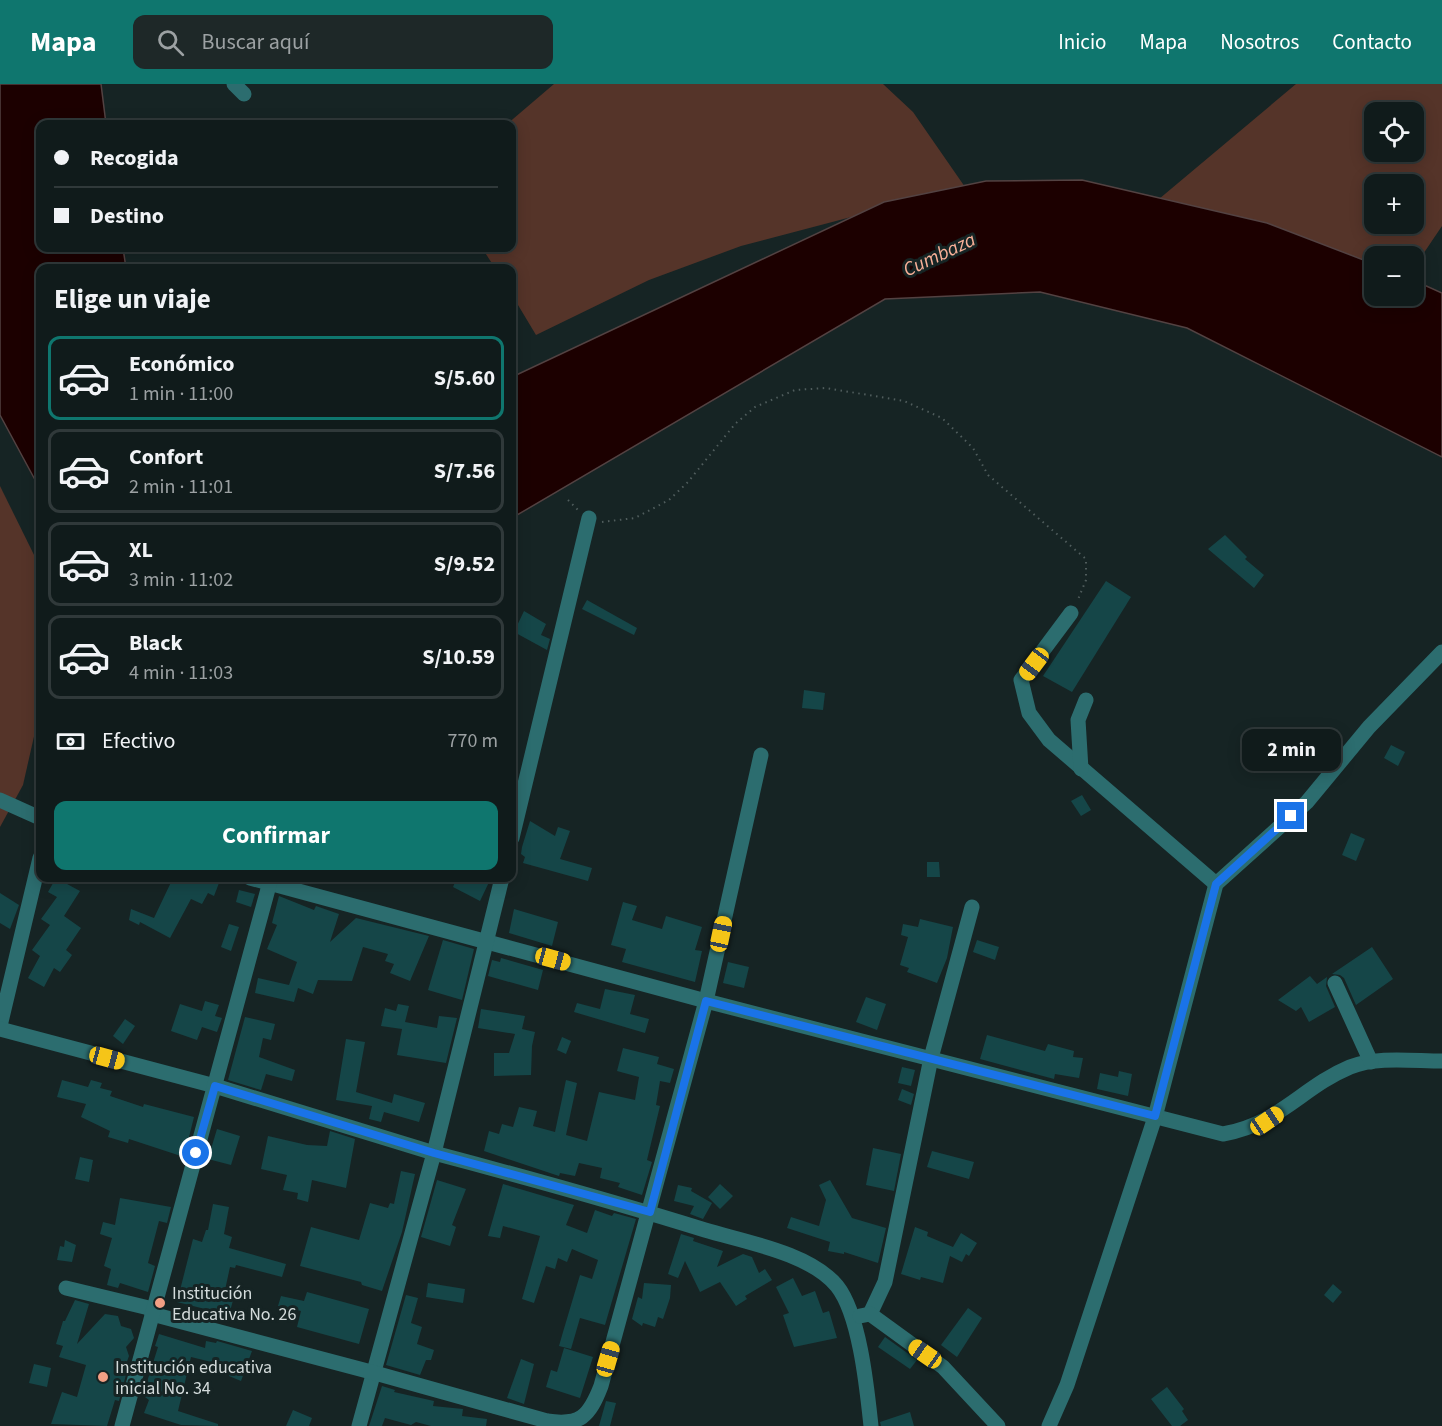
<!DOCTYPE html>
<html lang="es">
<meta charset="utf-8">
<style>
:root{--surface:#101b1b;--page:#1e2828;--text:#f1f3f6;--muted:#9ca1a3;--line:#30393a;--accent:#0f766e}
body{margin:0;font-family:"Source Sans 3",sans-serif;background:var(--page);color:var(--text);height:100vh;display:flex;flex-direction:column;font-size:22px;white-space:nowrap}
*{box-sizing:border-box;margin:0}
p{font-size:20px;color:var(--muted)}
.icon{flex:none;width:33px;height:33px;fill:none;stroke:currentColor;stroke-width:2;stroke-linecap:round;stroke-linejoin:round}
.map{position:relative;flex:1;overflow:hidden}
.drawer{position:absolute;left:36px;top:180px;width:480px;height:618px;display:flex;flex-direction:column;background:var(--surface);border-radius:12px;box-shadow:0 3px 15px #0003,0 0 0 2px var(--line)}
.drawer>*{flex:none}
.banner{position:absolute;left:36px;top:36px;width:480px;height:132px;border-radius:12px;box-shadow:0 3px 15px #0003,0 0 0 2px var(--line);display:grid;align-content:center;height:132px;padding:0 18px;background:var(--surface)}
.controls{position:absolute;left:1364px;top:18px;display:grid;gap:12px}
.controls a{display:grid;place-items:center;width:60px;height:60px;border-radius:12px;background:var(--surface);box-shadow:0 3px 15px #0003,0 0 0 2px var(--line);font-size:30px}
.end{position:absolute;width:27px;height:27px;margin:-14px;border:8px solid #1a73e8;background:#fff;box-shadow:0 0 0 3px #fff}
.from{border-radius:50%}
.bubble{position:absolute;height:42px;border-radius:12px;background:var(--surface);box-shadow:0 3px 15px #0003,0 0 0 2px var(--line);font-size:20px;font-weight:700;line-height:42px;text-align:center}
.car{position:absolute;width:18px;height:36px;margin:-18px -9px;border-radius:8px;box-shadow:0 0 4px 2px #0007;background:linear-gradient(#f5c518 24%,#345 0 40%,#f5c518 0 76%,#345 0 86%,#f5c518 0)}
.banner b{display:flex;align-items:center;gap:21px;height:57px;font-size:22px}
.banner b+b{border-top:2px solid var(--line)}
.banner i{width:15px;height:15px;background:var(--text)}
ul{padding:0;list-style:none}
li{display:flex;align-items:center;gap:18px;height:84px;margin:0 12px 9px;padding:0 6px;border:3px solid var(--line);border-radius:12px}
li div{flex:1}
li b{display:block;font-size:22px}
li em{font-style:normal;font-weight:700}
li.on{border-color:var(--accent)}
li>.icon{width:54px;height:54px;stroke-width:1.5}
h2{padding:0 18px;font-size:27px;line-height:72px}
.pay{display:flex;align-items:center;gap:15px;height:66px;padding:0 18px;font-size:22px}
.pay p{margin-inline-start:auto}
.primary-button{display:flex;gap:12px;margin-top:auto;padding:12px 18px}
.primary-button a{flex:1;height:69px;border-radius:12px;background:var(--accent);color:#fff;font-size:24px;font-weight:700;line-height:69px;text-align:center}
header{display:flex;align-items:center;gap:36px;box-sizing:border-box;height:84px;padding:0 30px;background:var(--accent);color:#fff}
header strong{font-size:28px}
nav{display:flex;gap:33px;margin-inline-start:auto;font-size:21px}
.search{width:420px;height:54px;background:var(--page);display:flex;align-items:center;gap:15px;box-sizing:border-box;padding:0 21px;border-radius:12px;color:var(--muted);font-size:22px}
.map>svg:first-child{display:block}
</style>
<header>
<strong>Mapa</strong>
<div class="search"><svg class="icon" aria-label="search" viewBox="0 0 24 24"><circle cx="10" cy="10" r="6"/><path d="M15 15l6 6"/></svg>Buscar aquí</div>
<nav><a>Inicio</a><a>Mapa</a><a>Nosotros</a><a>Contacto</a></nav>
</header>
<div class="map">
<svg width="1442" height="1342" viewBox="0 0 1442 1342">
<rect width="100%" height="100%" fill="#162424"/>
<!-- green -->
<g fill="#553429" fill-rule="evenodd">
<polygon points="554,0 883,0 913,28 965,103 741,162 649,196 536,251 512,211 512,184 495,184 482,164 512,164 512,40 507,40"/>
<path d="M1296,0H1442V142L1413,185V172H1374V180L1267,139L1159,115ZM1374,28H1413V68H1374ZM1374,100H1413V140H1374Z"/>
<polygon points="0,402 40,483 40,626 23,701 0,743"/>
</g>
<!-- water -->
<g fill="#1c0000" stroke="#534242" stroke-width="1.5">
<polygon points="0,0 101,0 106,40 40,40 40,164 123,164 126,184 40,184 40,405 0,331"/>
<polygon points="1082,96 1267,139 1374,180 1374,212 1413,212 1413,196 1442,209 1442,373 1187,244 1040,208 885,215 512,434 512,293 884,118 986,97"/>
</g>
<!-- building -->
<g fill="#154648">
<polygon points="1225,451 1247,473 1245,475 1264,491 1254,504 1208,465"/>
<polygon points="1106,497 1131,513 1072,608 1043,592"/>
<polygon points="587,516 637,544 634,551 582,525"/>
<polygon points="524,527 546,540 541,551 550,555 547,566 514,548"/>
<polygon points="804,606 825,609 823,626 802,624"/>
<polygon points="1391,661 1405,668 1398,682 1384,674"/>
<polygon points="1082,711 1091,726 1081,732 1071,717"/>
<polygon points="530,737 555,752 558,743 570,747 560,775 592,784 588,797 523,779 525,773 521,770 522,763"/>
<polygon points="1351,749 1365,755 1356,777 1342,771"/>
<polygon points="927,778 939,778 940,793 927,793"/>
<polygon points="56,794 80,807 64,832 81,844 66,866 72,871 60,888 54,884 44,903 28,894 40,872 32,866 50,841 41,835 57,813 48,808"/>
<polygon points="173,794 205,794 219,799 214,812 208,809 202,820 191,815 170,854 140,838 139,841 129,836 131,825 154,834"/>
<polygon points="457,794 491,794 480,817 453,803"/>
<polygon points="239,806 255,810 251,823 236,818"/>
<polygon points="0,809 19,821 10,845 0,839"/>
<polygon points="279,812 314,826 316,822 339,830 330,858 356,834 429,852 410,897 390,889 394,880 385,877 388,870 363,863 352,897 318,896 313,910 298,904 294,918 255,909 258,894 289,901 297,878 267,865 277,841 272,839"/>
<polygon points="623,818 637,822 632,836 662,845 666,832 702,843 695,866 702,867 695,898 622,878 626,865 611,861"/>
<polygon points="514,825 558,838 552,862 509,849"/>
<polygon points="920,835 953,843 947,874 937,899 907,888 909,884 900,881 908,853 901,851 903,840 918,843"/>
<polygon points="229,840 239,843 231,867 221,863"/>
<polygon points="443,856 474,865 462,916 428,906"/>
<polygon points="977,856 999,863 995,876 973,868"/>
<polygon points="1372,863 1393,895 1356,921 1344,894 1340,891 1332,890"/>
<polygon points="501,874 543,886 538,906 488,892 492,876 500,878"/>
<polygon points="728,878 749,883 744,904 723,899"/>
<polygon points="1310,892 1317,900 1327,893 1326,902 1335,923 1309,938 1301,923 1296,927 1278,916"/>
<polygon points="605,905 635,911 630,930 649,935 645,949 574,928 577,919 600,925"/>
<polygon points="866,913 886,920 877,946 856,938"/>
<polygon points="205,917 219,921 215,932 222,934 217,948 202,943 197,956 171,947 180,920 202,927"/>
<polygon points="398,920 409,922 405,938 437,944 439,932 457,934 446,979 397,971 402,945 381,942 385,924 396,927"/>
<polygon points="481,925 525,932 522,945 535,948 532,962 531,991 494,992 494,969 509,969 515,950 478,944"/>
<polygon points="245,933 275,940 271,956 263,954 259,973 295,986 292,997 266,990 261,1006 228,996"/>
<polygon points="125,935 135,942 123,960 113,952"/>
<polygon points="987,951 1045,967 1048,960 1074,967 1073,973 1083,974 1079,994 1055,990 1054,995 980,975"/>
<polygon points="562,953 571,957 566,970 557,966"/>
<polygon points="346,955 365,958 356,1008 392,1019 394,1010 425,1019 419,1038 384,1028 381,1038 369,1035 372,1022 336,1016"/>
<polygon points="623,964 659,973 657,980 674,985 670,999 660,997 656,1021 660,1022 647,1076 652,1078 642,1111 618,1103 620,1099 600,1094 602,1084 579,1079 575,1092 560,1089 559,1092 484,1067 489,1047 499,1050 502,1040 513,1043 519,1023 537,1027 533,1042 555,1048 566,996 577,999 566,1051 587,1057 599,1008 635,1016 639,993 617,987"/>
<polygon points="902,983 915,986 911,1002 898,999"/>
<polygon points="1119,987 1132,990 1128,1012 1097,1005 1100,989 1118,993"/>
<polygon points="62,996 88,1003 91,996 102,999 100,1004 112,1007 110,1012 143,1023 144,1020 194,1033 184,1073 129,1055 128,1059 108,1053 110,1047 81,1033 86,1020 57,1013"/>
<polygon points="902,1005 914,1010 911,1021 898,1016"/>
<polygon points="217,1045 240,1052 231,1081 208,1075"/>
<polygon points="330,1047 355,1055 346,1104 312,1096 308,1118 297,1115 298,1109 283,1106 287,1091 261,1085 268,1052 307,1061 327,1062"/>
<polygon points="873,1064 901,1070 894,1107 866,1101"/>
<polygon points="932,1067 974,1078 969,1095 927,1083"/>
<polygon points="80,1073 93,1076 89,1098 75,1095"/>
<polygon points="401,1087 415,1090 402,1148 382,1207 362,1201 361,1198 300,1182 311,1143 359,1156 370,1119 388,1124 390,1119 394,1120"/>
<polygon points="437,1096 466,1105 452,1141 456,1143 450,1162 421,1153"/>
<polygon points="830,1096 852,1134 886,1144 878,1179 844,1168 844,1170 828,1167 830,1158 787,1144 791,1133 819,1142 826,1116 819,1101"/>
<polygon points="503,1100 574,1121 566,1141 587,1149 595,1126 612,1132 614,1129 636,1135 605,1241 580,1234 571,1265 559,1262 563,1248 580,1191 592,1195 598,1176 572,1165 567,1178 558,1174 555,1185 546,1182 534,1219 522,1215 540,1152 503,1142 500,1154 488,1152"/>
<polygon points="720,1100 733,1112 720,1125 708,1113"/>
<polygon points="678,1101 692,1104 691,1107 712,1119 703,1135 690,1130 694,1122 674,1117"/>
<polygon points="120,1114 171,1123 167,1139 159,1137 148,1179 155,1182 148,1208 120,1199 118,1204 107,1201 111,1185 104,1182 112,1154 100,1150 103,1138 115,1141"/>
<polygon points="213,1120 229,1123 224,1150 232,1153 229,1164 286,1180 282,1193 236,1181 235,1184 230,1183 225,1206 235,1209 229,1231 177,1218 193,1155 202,1158 206,1146 208,1146"/>
<polygon points="915,1143 928,1148 927,1152 953,1163 961,1149 977,1159 969,1172 966,1170 962,1178 950,1172 943,1199 921,1193 920,1196 901,1190"/>
<polygon points="681,1150 694,1154 693,1157 723,1167 717,1183 743,1170 752,1173 759,1189 765,1185 772,1196 745,1212 747,1215 736,1222 720,1198 700,1208 685,1177 678,1194 668,1190"/>
<polygon points="65,1156 76,1161 72,1178 57,1176 60,1162 64,1163"/>
<polygon points="793,1194 802,1212 815,1207 823,1229 829,1227 837,1254 794,1263 783,1231 789,1229 776,1203"/>
<polygon points="428,1199 465,1205 463,1219 426,1213"/>
<polygon points="644,1199 671,1201 670,1214 663,1235 658,1233 655,1243 643,1239 642,1242 632,1235 638,1213 642,1215"/>
<polygon points="1333,1200 1342,1208 1333,1219 1324,1211"/>
<polygon points="307,1208 369,1225 359,1260 297,1243 301,1227 278,1222 281,1212 304,1217"/>
<polygon points="406,1211 418,1214 411,1239 422,1243 417,1260 434,1266 431,1276 426,1276 420,1291 386,1281"/>
<polygon points="75,1216 89,1220 77,1260 105,1230 118,1232 121,1242 131,1245 134,1254 126,1263 129,1272 125,1283 128,1283 119,1317 115,1316 107,1342 51,1340 62,1308 77,1313 86,1281 59,1273 63,1262 56,1260 63,1237 65,1237"/>
<polygon points="968,1224 982,1234 957,1273 941,1261"/>
<polygon points="159,1250 205,1264 206,1257 216,1259 217,1257 252,1267 241,1297 229,1292 232,1283 191,1273 178,1327 218,1340 218,1342 181,1341 144,1329 149,1316 145,1313 150,1299 147,1298 158,1263 155,1262"/>
<polygon points="885,1253 917,1276 910,1285 878,1263"/>
<polygon points="564,1264 593,1273 580,1314 546,1303 551,1286 557,1288"/>
<polygon points="521,1275 534,1280 524,1320 507,1314"/>
<polygon points="34,1280 51,1284 47,1303 29,1299"/>
<polygon points="382,1302 395,1306 394,1308 434,1317 433,1322 463,1325 462,1332 487,1335 486,1342 431,1342 416,1338 411,1341 385,1334 382,1342 369,1342"/>
<polygon points="1167,1303 1184,1325 1182,1327 1188,1336 1180,1342 1172,1342 1151,1315"/>
<polygon points="606,1317 616,1319 610,1342 599,1342"/>
<polygon points="293,1326 312,1334 309,1342 286,1342"/>
<polygon points="910,1328 914,1342 881,1342 880,1338"/>
</g>
<g fill="none" stroke-linecap="round" stroke-linejoin="round">
<!-- path -->
<g stroke="#505d5d" stroke-width="2" stroke-dasharray="1.5 4.5" stroke-linecap="butt">
<polyline points="568,416 579,427"/>
<polyline points="602,438 635,434 669,416 688,398 735,340 755,323 795,306 826,304 904,317 942,334 973,364 988,391 1086,475 1086,496 1077,518"/>
</g>
<!-- minor -->
<g stroke="#2c6d6f" stroke-width="15">
<polyline points="234,0 244,10"/>
<polyline points="1071,529 1021,596 1029,629 1049,656 1216,800"/>
<polyline points="1081,685 1078,636 1086,616"/>
<polyline points="0,716 40,734"/>
<polyline points="512,754 589,434"/>
<path d="M250,794L706,917L1223,1050C1280,1040 1302,1003 1350,983C1377,972 1413,977 1442,977"/>
<path d="M502,794L434,1069C525,1093 615,1118 705,1146C745,1158 810,1169 837,1202C860,1231 867,1305 871,1342"/>
<polyline points="1335,899 1371,978"/>
<polyline points="0,942 40,774"/>
<polyline points="0,945 215,1002 434,1069 359,1342"/>
<polyline points="66,1204 153,1225"/>
<path d="M152,1230L375,1289L547,1337C580,1342 589,1333 601,1302L706,917L761,671"/>
<polyline points="870,1230 885,1198 931,974 972,823"/>
<polyline points="860,1232 870,1230 943,1283 998,1342"/>
<polyline points="122,1342 271,794"/>
<polyline points="1049,1342 1067,1301 1155,1033 1216,800 1307,718 1369,643 1442,568"/>
</g>
</g>
<g fill="none" stroke-linecap="round" stroke-linejoin="round">
<!-- route -->
<polyline stroke="#1a73e8" stroke-width="8" points="196,1069 215,1002 434,1069 650,1128 706,917 1155,1032 1216,800 1291,732"/>
</g>
<!-- markers -->
<g fill="#f39f84" stroke="#162424" stroke-width="2">
<circle cx="160" cy="1219" r="6"/>
<circle cx="103" cy="1293" r="6"/>
</g>
<g text-anchor="middle" stroke-width="6" stroke-linejoin="round" paint-order="stroke">
<!-- poi labels -->
<g font-size="18" fill="#d3dbdb" stroke="#162424" text-anchor="start">
<text x="172" y="1215">Institución<tspan x="172" dy="21">Educativa No. 26</tspan></text>
<text x="115" y="1289">Institución educativa<tspan x="115" dy="21">inicial No. 34</tspan></text>
</g>
<!-- water labels -->
<g font-size="20" font-style="italic" fill="#f9b098" stroke="#162424">
<text transform="translate(939 170) rotate(-25)" y="7">Cumbaza</text>
</g>
</g>
</svg>
<div class="controls">
<a><svg class="icon" aria-label="locate" viewBox="0 0 24 24"><circle cx="12" cy="12" r="6"/><path d="M12 2v4M12 18v4M2 12h4M18 12h4"/></svg></a>
<a>+</a>
<a>−</a>
</div>
<i class="end from" style="left:196px;top:1069px"></i>
<i class="end" style="left:1291px;top:732px"></i>
<div class="bubble" style="left:1242px;top:645px;width:99px">2 min</div>
<i class="car" style="left:1034px;top:580px;rotate:217deg"></i>
<i class="car" style="left:721px;top:850px;rotate:12deg"></i>
<i class="car" style="left:553px;top:875px;rotate:105deg"></i>
<i class="car" style="left:107px;top:974px;rotate:105deg"></i>
<i class="car" style="left:1267px;top:1037px;rotate:56deg"></i>
<i class="car" style="left:925px;top:1270px;rotate:305deg"></i>
<i class="car" style="left:608px;top:1275px;rotate:16deg"></i>
<div class="banner">
<b><i class="from"></i>Recogida</b>
<b><i></i>Destino</b>
</div>
<section class="drawer">
<h2>Elige un viaje</h2>
<ul>
<li class="on"><svg class="icon" aria-label="car" viewBox="0 0 24 24"><path d="M5 17H2v-5l4-1 3-4h7l3 4 3 1v5h-3M9 17h6M6 11h13"/><circle cx="7" cy="17" r="2"/><circle cx="17" cy="17" r="2"/></svg><div><b>Económico</b><p>1 min · 11:00</p></div><em>S/5.60</em></li>
<li><svg class="icon" aria-label="car" viewBox="0 0 24 24"><path d="M5 17H2v-5l4-1 3-4h7l3 4 3 1v5h-3M9 17h6M6 11h13"/><circle cx="7" cy="17" r="2"/><circle cx="17" cy="17" r="2"/></svg><div><b>Confort</b><p>2 min · 11:01</p></div><em>S/7.56</em></li>
<li><svg class="icon" aria-label="car" viewBox="0 0 24 24"><path d="M5 17H2v-5l4-1 3-4h7l3 4 3 1v5h-3M9 17h6M6 11h13"/><circle cx="7" cy="17" r="2"/><circle cx="17" cy="17" r="2"/></svg><div><b>XL</b><p>3 min · 11:02</p></div><em>S/9.52</em></li>
<li><svg class="icon" aria-label="car" viewBox="0 0 24 24"><path d="M5 17H2v-5l4-1 3-4h7l3 4 3 1v5h-3M9 17h6M6 11h13"/><circle cx="7" cy="17" r="2"/><circle cx="17" cy="17" r="2"/></svg><div><b>Black</b><p>4 min · 11:03</p></div><em>S/10.59</em></li>
</ul>
<div class="pay"><svg class="icon" aria-label="cash" viewBox="0 0 24 24"><path d="M3 7h18v10H3z"/><circle cx="12" cy="12" r="2"/></svg>Efectivo<p>770 m</p></div>
<div class="primary-button"><a>Confirmar</a></div>
</section>
</div>
